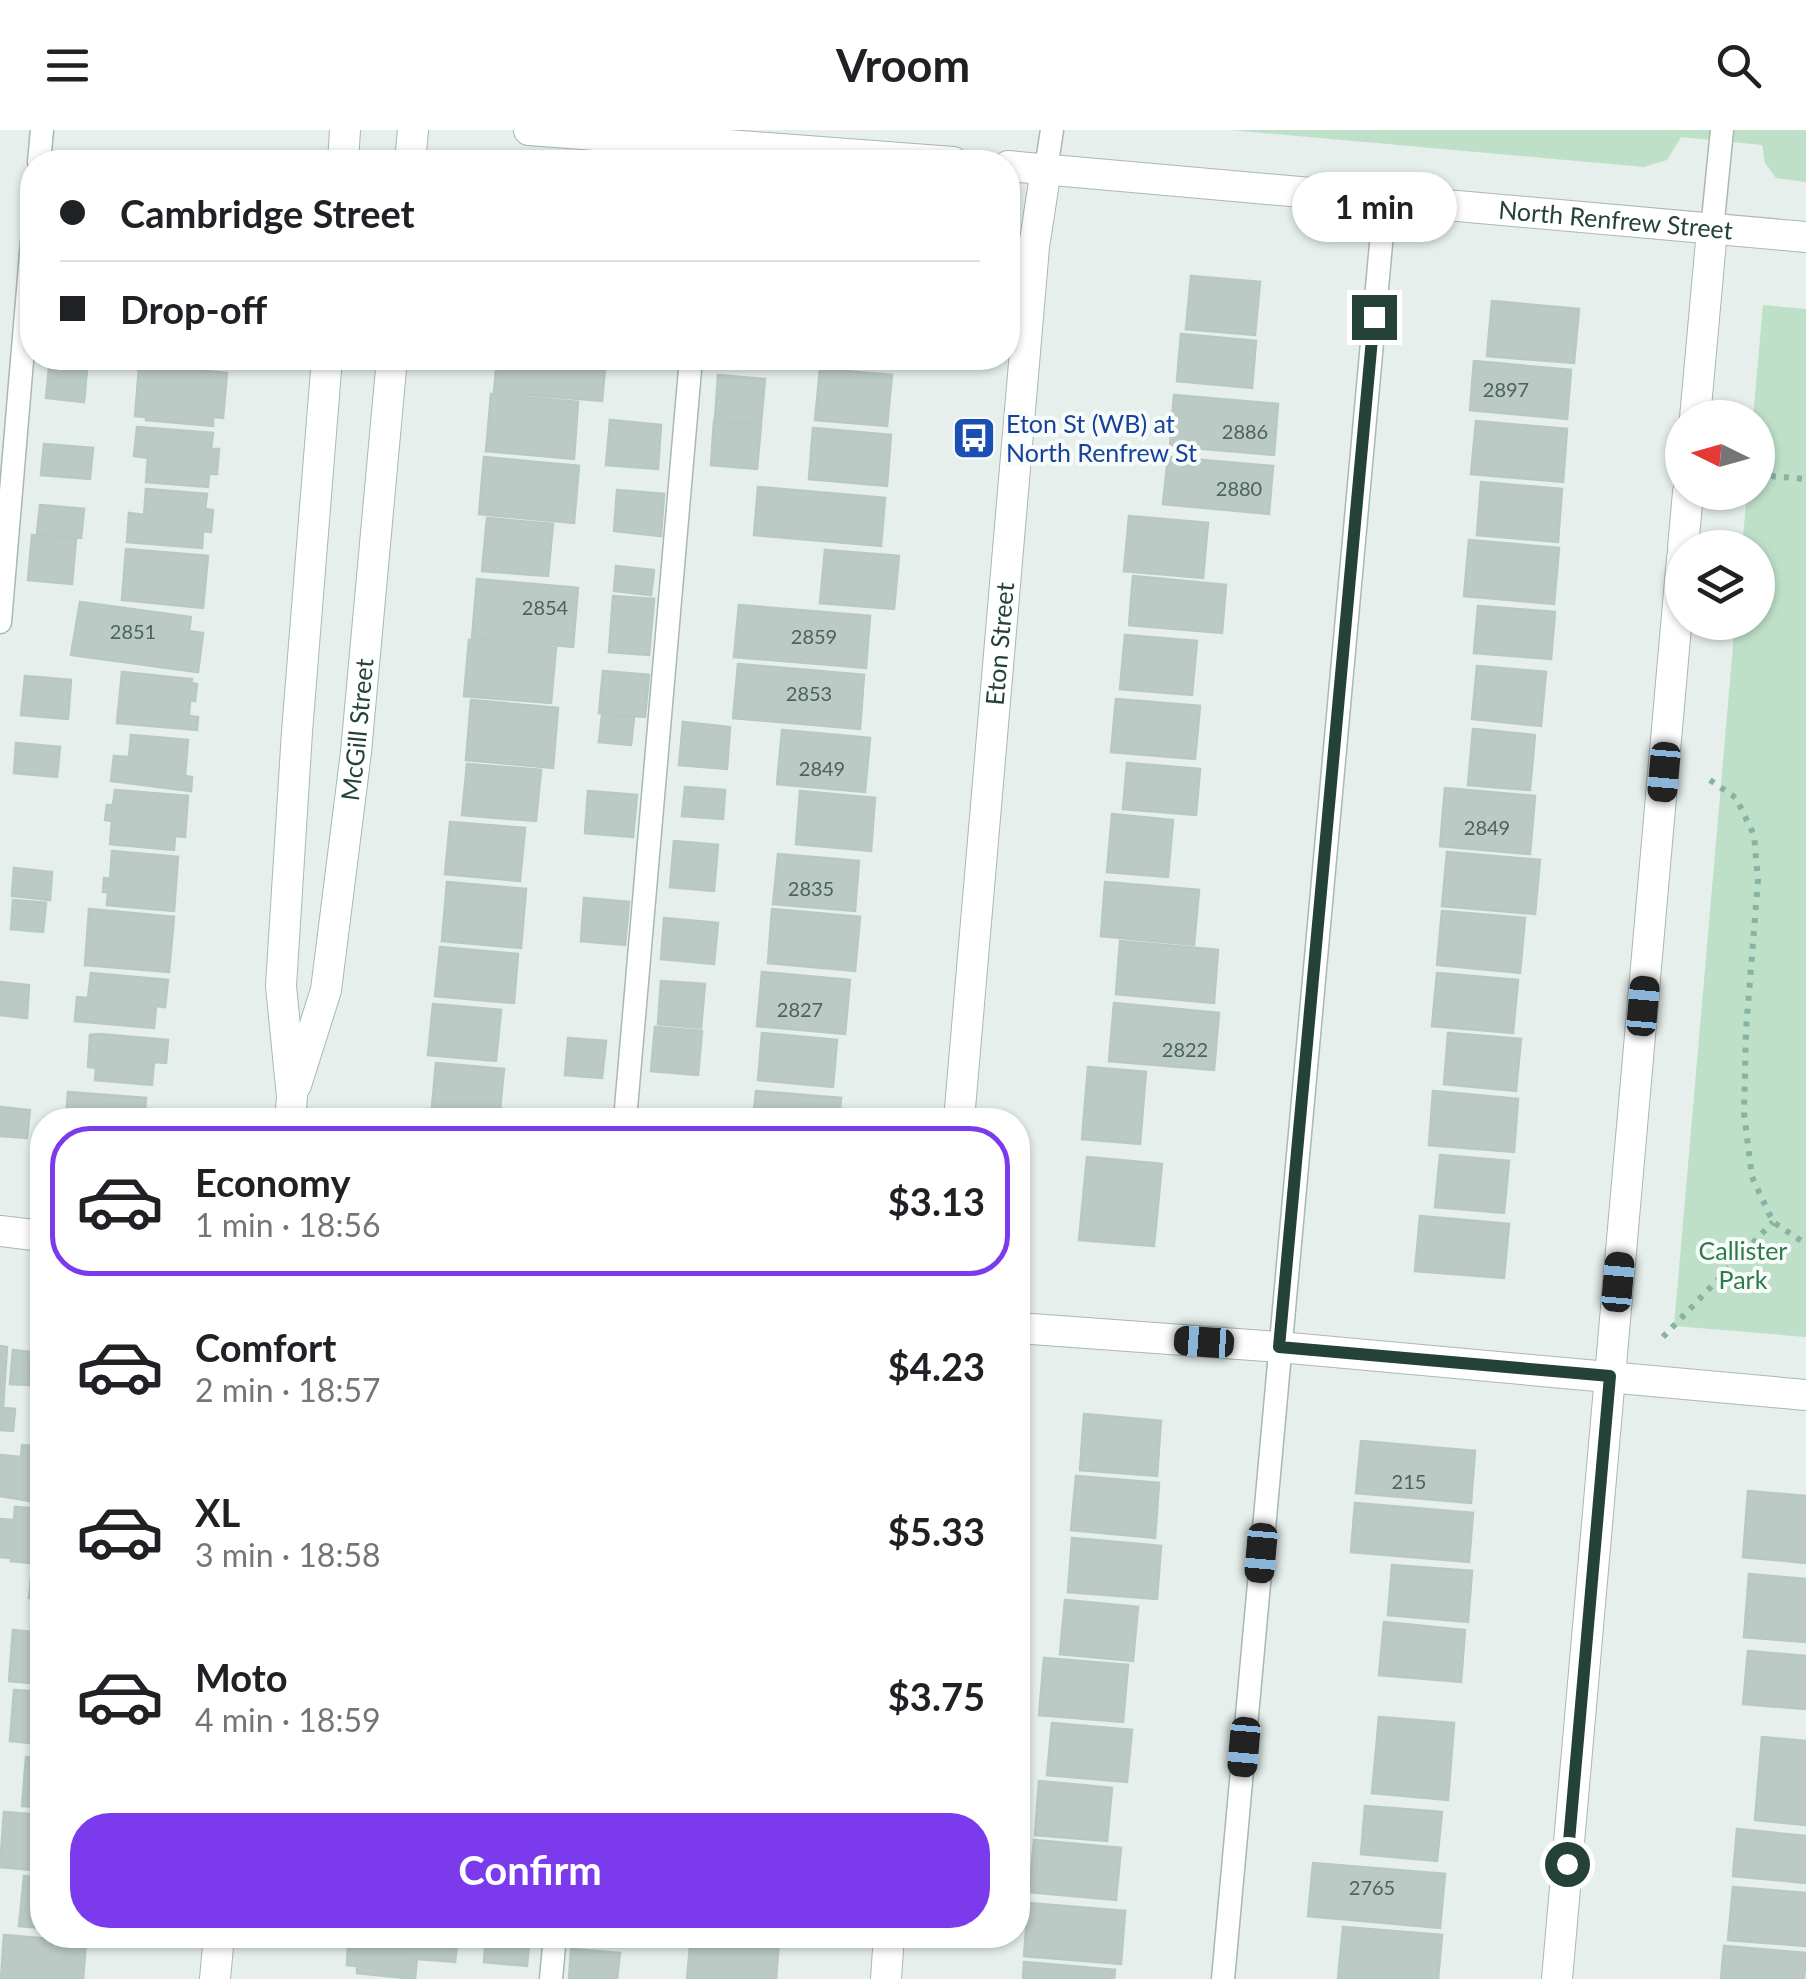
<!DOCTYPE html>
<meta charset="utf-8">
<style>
:root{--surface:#fff;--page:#f6f6f6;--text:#202124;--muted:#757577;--line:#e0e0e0;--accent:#7c3aed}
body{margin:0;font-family:Lato,sans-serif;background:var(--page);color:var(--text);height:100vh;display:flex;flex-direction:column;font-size:38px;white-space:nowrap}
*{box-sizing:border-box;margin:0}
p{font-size:32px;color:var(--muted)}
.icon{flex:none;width:55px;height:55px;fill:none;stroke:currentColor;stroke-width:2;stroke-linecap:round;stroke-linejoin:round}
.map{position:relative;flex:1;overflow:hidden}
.sheet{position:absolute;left:30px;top:978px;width:1000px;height:840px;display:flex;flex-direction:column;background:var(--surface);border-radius:40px;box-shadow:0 2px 8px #0004}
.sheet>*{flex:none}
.guide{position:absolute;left:20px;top:20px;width:1000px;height:220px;border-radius:40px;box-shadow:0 2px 8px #0004;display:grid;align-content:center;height:220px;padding:0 40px;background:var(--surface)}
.needle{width:65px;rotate:275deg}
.fabs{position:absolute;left:1665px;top:270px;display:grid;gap:20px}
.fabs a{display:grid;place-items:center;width:110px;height:110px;border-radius:50%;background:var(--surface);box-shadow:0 2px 8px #0004;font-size:50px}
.end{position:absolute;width:45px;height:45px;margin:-22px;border:12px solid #24423a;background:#fff;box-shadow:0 0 0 5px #fff}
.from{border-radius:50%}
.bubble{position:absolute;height:70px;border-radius:35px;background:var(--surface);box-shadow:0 2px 8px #0004;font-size:32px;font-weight:700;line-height:70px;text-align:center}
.car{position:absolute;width:30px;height:60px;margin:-30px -15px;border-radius:12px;box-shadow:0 0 8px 2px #0007;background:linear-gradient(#222 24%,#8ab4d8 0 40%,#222 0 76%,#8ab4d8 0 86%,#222 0)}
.guide b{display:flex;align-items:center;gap:35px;height:95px;font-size:38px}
.guide b+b{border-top:2px solid var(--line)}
.guide i{width:25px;height:25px;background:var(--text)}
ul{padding:18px 0 0;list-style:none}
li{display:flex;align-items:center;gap:30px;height:150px;margin:0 20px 15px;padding:0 20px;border:5px solid transparent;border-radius:40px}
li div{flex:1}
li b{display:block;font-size:38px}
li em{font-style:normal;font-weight:700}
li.active{border-color:var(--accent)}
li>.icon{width:90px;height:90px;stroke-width:1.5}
.cta{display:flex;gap:20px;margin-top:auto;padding:20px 40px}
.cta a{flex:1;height:115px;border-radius:40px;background:var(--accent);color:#fff;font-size:40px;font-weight:700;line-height:115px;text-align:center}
header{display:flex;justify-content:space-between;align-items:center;height:130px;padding:0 40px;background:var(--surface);font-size:45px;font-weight:700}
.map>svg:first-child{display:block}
</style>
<header><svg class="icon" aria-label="menu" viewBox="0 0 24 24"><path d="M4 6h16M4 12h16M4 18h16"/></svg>Vroom<svg class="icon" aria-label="search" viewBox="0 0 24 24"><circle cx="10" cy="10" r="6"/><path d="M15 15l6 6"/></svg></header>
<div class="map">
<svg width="1806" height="1849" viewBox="0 0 1806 1849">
<rect width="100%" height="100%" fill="#e6efeb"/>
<!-- green -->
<g fill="#bfe0c8">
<polygon points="1231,0 1806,0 1806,52 1776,48 1765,33 1762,15 1681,7 1667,30 1644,37"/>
<polygon points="1763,175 1806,179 1806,1207 1674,1196 1735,493 1758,492 1758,418 1742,417 1747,363 1758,362 1758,288 1753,287"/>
</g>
<!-- building -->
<g fill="#bbcac4" stroke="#b8c9c2" stroke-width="2.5">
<polygon points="1191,146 1260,152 1255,205 1186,199"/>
<polygon points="1492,171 1579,179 1574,233 1487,226"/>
<polygon points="1181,204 1256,211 1252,258 1177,251"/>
<polygon points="50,228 88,228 84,272 46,268"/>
<polygon points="497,228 606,228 602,271 494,262"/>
<polygon points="1474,231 1571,240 1567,289 1470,280"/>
<polygon points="158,237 227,243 223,288 213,287 213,296 146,290 146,287 135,286 139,238 158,239"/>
<polygon points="820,239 892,245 887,296 815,290"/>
<polygon points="718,245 765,249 761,293 715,289"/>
<polygon points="491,264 578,272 574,329 486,321"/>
<polygon points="1174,265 1278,274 1274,325 1170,316"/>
<polygon points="610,290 661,295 658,339 606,335"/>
<polygon points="714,291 761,295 757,339 711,335"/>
<polygon points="1476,291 1567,299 1563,352 1471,344"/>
<polygon points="137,297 213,303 211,319 219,319 217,344 209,344 208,357 146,352 148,328 134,326"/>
<polygon points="813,298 891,305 887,356 809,349"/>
<polygon points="44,314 93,318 90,349 41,345"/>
<polygon points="484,327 579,336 574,393 479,384"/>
<polygon points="1168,327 1273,336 1269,384 1163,374"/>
<polygon points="1481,352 1562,359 1558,412 1477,405"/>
<polygon points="758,357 885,368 881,416 754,405"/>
<polygon points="146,359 207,364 205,379 213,380 211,402 203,401 202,418 127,412 129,383 144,385"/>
<polygon points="617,360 664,364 661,406 614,401"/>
<polygon points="40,375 84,379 81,408 37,404"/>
<polygon points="1129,386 1208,393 1203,448 1124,441"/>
<polygon points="487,388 553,394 548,446 482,441"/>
<polygon points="32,405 76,409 72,454 28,450"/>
<polygon points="1469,410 1559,418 1554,474 1464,466"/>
<polygon points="126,419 208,426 203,478 122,470"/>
<polygon points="825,420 899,426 894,479 820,473"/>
<polygon points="616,436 654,440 651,465 614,461"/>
<polygon points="1133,446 1226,455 1222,503 1129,495"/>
<polygon points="477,449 578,458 573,517 472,508"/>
<polygon points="613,466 654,469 649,525 609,522"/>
<polygon points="80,472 191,487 189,501 203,503 198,542 71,525"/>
<polygon points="739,475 870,486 866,538 734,527"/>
<polygon points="1478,476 1555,482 1551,529 1474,523"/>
<polygon points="1125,505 1197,511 1192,565 1120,559"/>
<polygon points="469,510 556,518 551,573 464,566"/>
<polygon points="738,534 864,545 860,599 733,588"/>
<polygon points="1477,536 1546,542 1541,596 1472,589"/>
<polygon points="603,541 649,545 645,587 599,583"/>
<polygon points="122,542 192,549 191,553 197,554 195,571 190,570 189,586 198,587 197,600 117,593"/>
<polygon points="25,546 71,550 68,589 21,585"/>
<polygon points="1116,569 1200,576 1195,629 1111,622"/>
<polygon points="471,570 558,578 553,638 466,630"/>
<polygon points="602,585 634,588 631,615 599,612"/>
<polygon points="683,592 730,597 727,639 679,635"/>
<polygon points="1473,599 1535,605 1530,660 1468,655"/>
<polygon points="782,600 870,608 865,662 777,654"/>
<polygon points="131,605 188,610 185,646 192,647 191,661 111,651 114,626 129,627"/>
<polygon points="16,613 60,617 57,647 14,643"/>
<polygon points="1127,633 1200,639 1196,685 1123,679"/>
<polygon points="467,634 541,640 536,691 462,685"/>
<polygon points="685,657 725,660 723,689 682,686"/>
<polygon points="1445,658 1535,666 1530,724 1440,716"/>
<polygon points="115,660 188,666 185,707 175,706 174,720 110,714 112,691 105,690 107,675 113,675"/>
<polygon points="588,661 637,665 633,707 585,703"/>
<polygon points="800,661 875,668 871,721 796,714"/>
<polygon points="1112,684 1173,690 1168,747 1107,742"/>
<polygon points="450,692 525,698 520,751 445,744"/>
<polygon points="674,711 718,715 714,761 670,757"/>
<polygon points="112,721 178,727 174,781 107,775 108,762 103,762 104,748 110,749"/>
<polygon points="1447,722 1540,730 1535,784 1442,776"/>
<polygon points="778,724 859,731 855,781 773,774"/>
<polygon points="14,738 52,742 50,770 12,766"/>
<polygon points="447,752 526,759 521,818 442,811"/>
<polygon points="1105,752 1199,760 1194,815 1101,806"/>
<polygon points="584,768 629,772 625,815 581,811"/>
<polygon points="13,770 46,773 43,802 11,799"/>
<polygon points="89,779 174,787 169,842 85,835"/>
<polygon points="772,779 860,787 855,841 768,833"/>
<polygon points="1442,781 1525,788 1520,843 1437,835"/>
<polygon points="664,788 718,793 714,834 661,829"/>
<polygon points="1120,811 1218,820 1214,873 1116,864"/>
<polygon points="440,817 518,824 514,873 435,866"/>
<polygon points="762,842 850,850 845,904 757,896"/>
<polygon points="91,843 168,850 165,877 156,876 154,898 75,891 77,867 88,868"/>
<polygon points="1437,843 1518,850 1513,903 1432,896"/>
<polygon points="661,851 705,854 701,898 658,894"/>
<polygon points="0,852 29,855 27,888 0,885"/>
<polygon points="1114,873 1219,883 1214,940 1109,931"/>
<polygon points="433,874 501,880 496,931 428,925"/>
<polygon points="655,897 702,901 698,945 651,941"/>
<polygon points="762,903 837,910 833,957 758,950"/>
<polygon points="1448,903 1521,909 1516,961 1444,954"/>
<polygon points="99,904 168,910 166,933 154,932 152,955 95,950 96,938 88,937 90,905"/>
<polygon points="568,908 606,911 602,948 565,945"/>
<polygon points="436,933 504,939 499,990 431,988"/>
<polygon points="1088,937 1146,942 1140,1014 1082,1009"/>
<polygon points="756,961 841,968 839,990 753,990"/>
<polygon points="1433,961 1518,969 1514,1022 1429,1015"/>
<polygon points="68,962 146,968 144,990 66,990"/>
<polygon points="0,977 30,980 27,1008 0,1006"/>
<polygon points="1440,1025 1509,1031 1504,1083 1435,1077"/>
<polygon points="1087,1027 1162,1034 1154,1116 1079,1110"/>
<polygon points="1420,1086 1509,1094 1504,1148 1415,1141"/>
<polygon points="0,1216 7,1217 3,1278 15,1279 13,1301 0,1300"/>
<polygon points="13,1220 32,1222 29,1255 10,1254"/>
<polygon points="1084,1284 1161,1291 1157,1346 1080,1340"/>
<polygon points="1361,1311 1475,1321 1471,1373 1356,1363"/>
<polygon points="22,1315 42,1317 42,1373 0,1366 0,1325 21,1327"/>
<polygon points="1076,1346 1159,1353 1155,1408 1071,1400"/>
<polygon points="1748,1361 1806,1366 1806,1433 1743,1427"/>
<polygon points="1355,1373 1473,1383 1469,1432 1351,1422"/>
<polygon points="15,1377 42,1379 42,1434 11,1431 11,1428 0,1427 0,1389 14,1390"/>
<polygon points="1072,1408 1161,1416 1157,1469 1068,1462"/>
<polygon points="1392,1435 1472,1441 1468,1492 1388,1485"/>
<polygon points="32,1439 42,1440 42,1476 37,1475 37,1469 29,1468"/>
<polygon points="1749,1444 1806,1449 1806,1512 1744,1507"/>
<polygon points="1065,1470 1138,1477 1133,1531 1060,1524"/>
<polygon points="1384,1492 1465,1500 1461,1552 1379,1545"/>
<polygon points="13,1500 42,1503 42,1554 9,1551"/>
<polygon points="1748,1521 1806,1526 1806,1579 1743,1574"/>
<polygon points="1044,1528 1128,1535 1123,1592 1039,1585"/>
<polygon points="14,1560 42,1562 42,1614 10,1611"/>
<polygon points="1379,1587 1454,1593 1448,1670 1372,1663"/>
<polygon points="1052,1593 1132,1600 1127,1652 1047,1645"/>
<polygon points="1762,1607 1806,1611 1806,1695 1755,1690"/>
<polygon points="26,1627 42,1628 42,1677 22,1676"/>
<polygon points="1039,1651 1112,1658 1107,1711 1035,1705"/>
<polygon points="1365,1676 1442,1682 1437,1731 1361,1724"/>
<polygon points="4,1682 42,1685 42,1741 0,1737"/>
<polygon points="1737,1699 1806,1706 1806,1753 1733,1746"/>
<polygon points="1034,1710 1121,1718 1116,1770 1029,1762"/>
<polygon points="1313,1733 1445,1744 1440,1798 1308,1786"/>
<polygon points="24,1746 42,1748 42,1798 19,1796"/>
<polygon points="1733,1757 1806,1763 1806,1816 1728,1810"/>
<polygon points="1028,1773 1125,1781 1121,1834 1024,1826"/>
<polygon points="1343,1797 1442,1805 1438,1849 1338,1849"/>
<polygon points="4,1805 86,1812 83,1849 1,1849"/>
<polygon points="360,1805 458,1805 455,1832 417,1829 415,1849 357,1843 357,1836 347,1835 348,1815 359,1816"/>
<polygon points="486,1805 530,1805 527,1836 484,1832"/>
<polygon points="691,1805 779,1810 776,1849 687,1849"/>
<polygon points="1724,1816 1806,1823 1804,1849 1721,1849"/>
<polygon points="571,1819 620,1823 617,1849 569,1849"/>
<polygon points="1024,1832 1115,1840 1114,1849 1023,1849"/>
</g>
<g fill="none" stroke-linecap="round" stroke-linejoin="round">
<!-- service casing -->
<g stroke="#a8b8b2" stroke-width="25">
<g id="service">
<polyline points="39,32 42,0"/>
<polyline points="1046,39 1052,0"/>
<polyline points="1712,100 1722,0"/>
<polyline points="0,492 32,112"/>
<polyline points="625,990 691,228"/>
<polyline points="551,1849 555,1805"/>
<polyline points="1223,1849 1385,70"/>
</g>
</g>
<!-- minor casing -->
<g stroke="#a8b8b2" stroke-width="32">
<g id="minor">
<polyline points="1695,288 1712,100"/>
<polyline points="1683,418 1688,362"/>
<path id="s1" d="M959,990L1034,117L1046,39"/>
<polyline points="0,1101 42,1106"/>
<polyline points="1018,1198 1279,1217 1806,1265"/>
<polyline points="886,1849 889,1805"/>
<polyline points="1557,1849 1682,428"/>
</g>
</g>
<!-- tertiary casing -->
<g stroke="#a8b8b2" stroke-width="32">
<g id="tertiary">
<polyline points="529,0 953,32"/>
<path id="s2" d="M1008,36L1806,107"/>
</g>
</g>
<!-- secondary casing -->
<g stroke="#a4bbb3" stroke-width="32">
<g id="secondary">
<polyline points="343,32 345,0"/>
<polyline points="410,32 413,0"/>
<path id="s3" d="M296,955L326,860L356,622L392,228"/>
<polyline points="290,990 292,967 281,856 297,602 327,228"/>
<polyline points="215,1849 219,1805"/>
</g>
</g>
<!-- path -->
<g stroke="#86b3a5" stroke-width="6" stroke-dasharray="5 8" stroke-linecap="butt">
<polyline points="1758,345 1806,349"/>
<polyline points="1710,650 1736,668 1754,705 1758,750 1746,900 1744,983 1752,1047 1773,1092 1806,1114"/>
<polyline points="1663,1207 1773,1092"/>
</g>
<!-- service -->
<use href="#service" stroke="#fff" stroke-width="22"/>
<!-- minor -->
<use href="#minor" stroke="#fff" stroke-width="30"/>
<!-- tertiary -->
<use href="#tertiary" stroke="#fff" stroke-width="30"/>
<!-- secondary -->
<use href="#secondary" stroke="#fff" stroke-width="30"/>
</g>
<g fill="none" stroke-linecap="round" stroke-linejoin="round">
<!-- route -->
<polyline stroke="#24423a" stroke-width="12" points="1374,187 1279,1217 1610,1246 1567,1734"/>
</g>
<!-- icons -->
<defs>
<g id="bus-square" transform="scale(2.25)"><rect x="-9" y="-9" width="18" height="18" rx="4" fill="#1a4fb4" stroke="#f7fbf9"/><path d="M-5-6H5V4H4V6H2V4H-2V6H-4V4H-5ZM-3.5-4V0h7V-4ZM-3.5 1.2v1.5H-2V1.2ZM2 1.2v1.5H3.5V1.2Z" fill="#fff"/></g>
</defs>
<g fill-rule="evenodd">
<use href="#bus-square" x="974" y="308"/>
</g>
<g text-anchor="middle" stroke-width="8" stroke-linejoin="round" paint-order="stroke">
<!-- number labels -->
<g font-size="20" fill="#4a645c">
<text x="1506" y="267">2897</text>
<text x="1245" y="309">2886</text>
<text x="1239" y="366">2880</text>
<text x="545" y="485">2854</text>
<text x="133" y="509">2851</text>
<text x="814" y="514">2859</text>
<text x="809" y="571">2853</text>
<text x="822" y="646">2849</text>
<text x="1487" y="705">2849</text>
<text x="811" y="766">2835</text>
<text x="800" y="887">2827</text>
<text x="1185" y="927">2822</text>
<text x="1409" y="1359">215</text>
<text x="1372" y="1765">2765</text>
</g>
<!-- street labels -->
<g font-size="25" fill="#24423a" stroke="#f7fbf9">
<text dy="9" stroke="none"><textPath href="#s2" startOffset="610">North Renfrew Street</textPath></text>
<text dy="9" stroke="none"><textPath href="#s1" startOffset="478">Eton Street</textPath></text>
<text dy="9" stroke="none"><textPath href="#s3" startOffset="362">McGill Street</textPath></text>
</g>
<!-- transit labels -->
<g font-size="25" fill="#164399" stroke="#f7fbf9" text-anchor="start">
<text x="1006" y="303">Eton St (WB) at<tspan x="1006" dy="29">North Renfrew St</tspan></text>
</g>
<!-- park labels -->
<g font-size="25" fill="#2d7a4b" stroke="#f7fbf9">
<text x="1743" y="1130">Callister<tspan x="1743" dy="29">Park</tspan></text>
</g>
</g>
</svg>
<div class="fabs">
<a><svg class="needle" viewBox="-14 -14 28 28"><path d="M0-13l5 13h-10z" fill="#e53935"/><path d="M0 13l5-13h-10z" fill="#757577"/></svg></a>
<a><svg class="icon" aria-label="layers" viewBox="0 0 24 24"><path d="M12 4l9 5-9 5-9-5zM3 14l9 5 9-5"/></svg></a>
</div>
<i class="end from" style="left:1567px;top:1734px"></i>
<i class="end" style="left:1374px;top:187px"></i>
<div class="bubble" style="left:1292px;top:42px;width:165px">1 min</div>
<i class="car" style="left:1664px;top:642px;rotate:185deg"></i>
<i class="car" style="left:1643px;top:876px;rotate:5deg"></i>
<i class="car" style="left:1618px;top:1152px;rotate:5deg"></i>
<i class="car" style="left:1204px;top:1212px;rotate:274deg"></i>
<i class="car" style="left:1261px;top:1423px;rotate:185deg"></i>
<i class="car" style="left:1244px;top:1617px;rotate:185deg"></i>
<div class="guide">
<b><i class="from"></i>Cambridge Street</b>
<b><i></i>Drop-off</b>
</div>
<section class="sheet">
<ul>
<li class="active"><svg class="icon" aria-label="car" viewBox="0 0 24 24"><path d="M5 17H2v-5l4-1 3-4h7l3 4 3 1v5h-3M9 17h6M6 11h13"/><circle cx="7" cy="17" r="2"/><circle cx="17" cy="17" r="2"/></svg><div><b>Economy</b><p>1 min · 18:56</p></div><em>$3.13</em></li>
<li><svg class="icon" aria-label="car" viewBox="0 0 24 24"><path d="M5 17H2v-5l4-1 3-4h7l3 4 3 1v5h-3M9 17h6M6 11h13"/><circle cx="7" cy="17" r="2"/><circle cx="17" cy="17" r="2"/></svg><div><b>Comfort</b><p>2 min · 18:57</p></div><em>$4.23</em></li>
<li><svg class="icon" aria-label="car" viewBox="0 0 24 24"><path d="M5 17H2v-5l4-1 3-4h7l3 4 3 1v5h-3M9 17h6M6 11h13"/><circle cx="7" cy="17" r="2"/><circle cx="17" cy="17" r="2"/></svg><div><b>XL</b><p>3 min · 18:58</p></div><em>$5.33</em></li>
<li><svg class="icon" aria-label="car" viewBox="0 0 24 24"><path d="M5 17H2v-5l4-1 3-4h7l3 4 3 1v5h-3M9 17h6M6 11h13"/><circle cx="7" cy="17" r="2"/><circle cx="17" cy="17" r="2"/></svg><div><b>Moto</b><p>4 min · 18:59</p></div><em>$3.75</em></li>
</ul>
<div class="cta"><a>Confirm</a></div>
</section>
</div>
